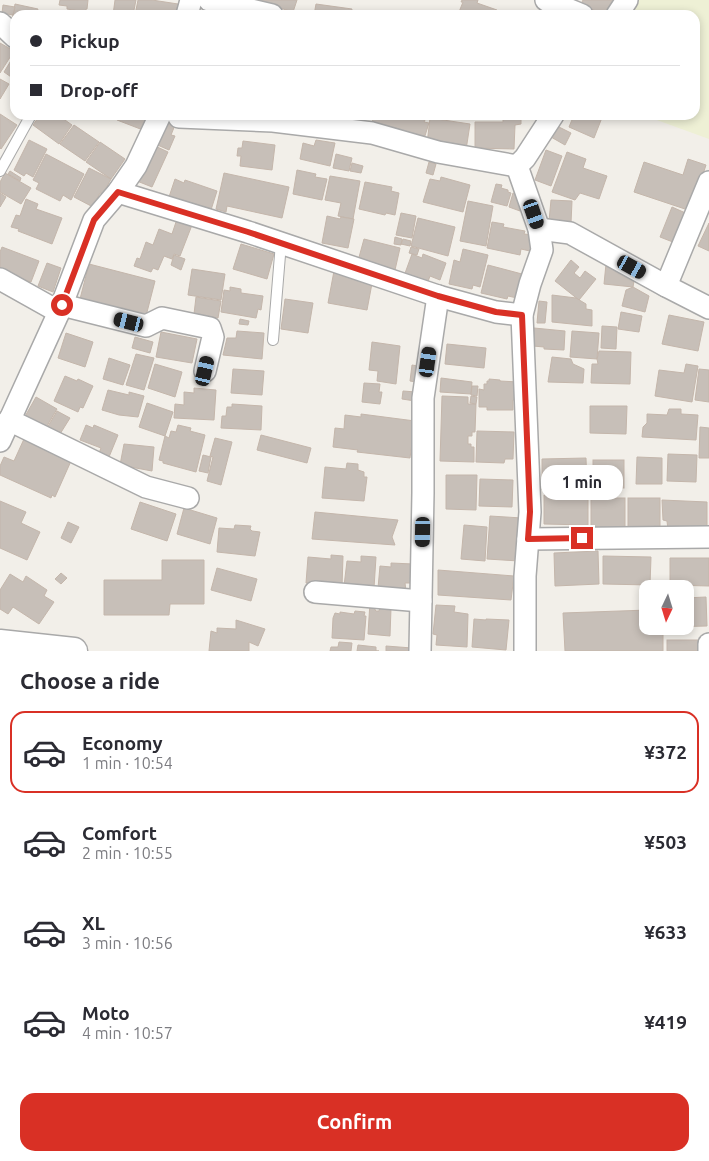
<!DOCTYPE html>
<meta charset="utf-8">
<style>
:root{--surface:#fff;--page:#f7f7f7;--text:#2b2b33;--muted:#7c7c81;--line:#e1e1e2;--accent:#d93025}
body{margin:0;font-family:Ubuntu,sans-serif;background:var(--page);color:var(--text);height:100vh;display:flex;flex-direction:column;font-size:19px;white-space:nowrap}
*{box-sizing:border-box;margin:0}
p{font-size:16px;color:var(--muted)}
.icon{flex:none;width:28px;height:28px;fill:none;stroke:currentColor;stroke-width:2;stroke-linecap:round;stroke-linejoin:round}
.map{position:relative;height:651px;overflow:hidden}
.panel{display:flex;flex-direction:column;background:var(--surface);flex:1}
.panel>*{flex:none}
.banner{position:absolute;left:10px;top:10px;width:690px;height:110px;border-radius:15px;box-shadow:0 2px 8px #0003;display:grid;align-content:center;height:110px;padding:0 20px;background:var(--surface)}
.needle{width:32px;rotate:184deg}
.fabs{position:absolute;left:639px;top:580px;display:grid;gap:10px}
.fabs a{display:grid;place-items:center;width:55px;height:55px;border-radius:10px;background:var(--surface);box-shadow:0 2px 8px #0003;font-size:25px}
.end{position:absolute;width:22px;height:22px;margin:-11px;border:6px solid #d93025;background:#fff;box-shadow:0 0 0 2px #fff}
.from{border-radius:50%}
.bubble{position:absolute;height:35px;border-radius:15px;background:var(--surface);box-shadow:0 2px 8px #0003;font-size:16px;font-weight:700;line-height:35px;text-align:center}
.car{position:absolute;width:15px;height:30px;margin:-15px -8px;border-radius:6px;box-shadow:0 0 4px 1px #0007;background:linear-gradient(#222 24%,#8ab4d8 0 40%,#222 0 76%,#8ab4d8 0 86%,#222 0)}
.banner b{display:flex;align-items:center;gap:18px;height:48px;font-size:19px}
.banner b+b{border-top:1px solid var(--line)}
.banner i{width:12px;height:12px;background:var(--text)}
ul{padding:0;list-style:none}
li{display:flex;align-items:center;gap:15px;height:82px;margin:0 10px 8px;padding:0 10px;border:2px solid transparent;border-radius:15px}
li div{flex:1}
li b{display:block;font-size:19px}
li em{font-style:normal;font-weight:700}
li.selected{border-color:var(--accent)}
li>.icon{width:45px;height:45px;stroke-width:1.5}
h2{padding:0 20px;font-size:22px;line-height:60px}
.cta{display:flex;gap:10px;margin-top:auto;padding:10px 20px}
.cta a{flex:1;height:58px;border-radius:15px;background:var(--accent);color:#fff;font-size:20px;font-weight:700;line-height:58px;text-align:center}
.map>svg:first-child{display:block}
</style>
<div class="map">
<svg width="709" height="651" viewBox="0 0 709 651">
<rect width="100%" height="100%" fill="#f2efe9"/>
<!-- farmland -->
<polygon fill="#eef0d5" points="634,0 709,0 709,139 643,115 695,115 695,15 624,15"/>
<!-- building -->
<g fill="#c7bfb8" stroke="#c4b6ab">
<polygon points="60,0 88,0 87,9 86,9 85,12 67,9 67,6 59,5"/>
<polygon points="115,0 136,0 133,15 113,15"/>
<polygon points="138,0 152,0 178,4 176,15 135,15"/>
<polygon points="254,0 297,0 293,12"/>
<polygon points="462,0 478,0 477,3 497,10 496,15 462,15 463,13 459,12 463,2 461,2"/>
<polygon points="583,0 615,0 610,12 607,11 606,15 591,9 589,13 579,8"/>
<polygon points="15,4 38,9 36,15 15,15 15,21 12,20"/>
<polygon points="316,4 352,9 351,15 314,15"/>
<polygon points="3,5 15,7 13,15 2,13"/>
<polygon points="354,11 379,15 353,15"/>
<polygon points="0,43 14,51 0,73"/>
<polygon points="15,54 15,78 14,79 4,72"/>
<polygon points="0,79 9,84 0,99"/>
<polygon points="0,114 17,125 1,149 0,148"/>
<polygon points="40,115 58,115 72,125 59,144 33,125"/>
<polygon points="119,115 149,115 143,130 117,120"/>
<polygon points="312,115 344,115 342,126 311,120"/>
<polygon points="346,115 365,115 362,129 344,125"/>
<polygon points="367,115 409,115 408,117 410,118 411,116 425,120 424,122 429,123 423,142 371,130 373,118 366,116"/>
<polygon points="503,115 521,115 521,124 515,125 514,149 475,148 475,122 503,122"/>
<polygon points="574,115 603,115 594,138 569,127"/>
<polygon points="430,118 470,124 466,150 427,144"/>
<polygon points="163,120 175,125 171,135 175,136 169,150 153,143"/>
<polygon points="74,125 99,142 85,161 60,144"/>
<polygon points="557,126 571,133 565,145 551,137"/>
<polygon points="29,140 47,149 33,177 26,173 24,176 14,170"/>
<polygon points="316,140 335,143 330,166 300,159 303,143 314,146"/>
<polygon points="243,141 275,145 272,170 240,166 241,156 237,156 238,148 242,148"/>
<polygon points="100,142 125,159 111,179 86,162"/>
<polygon points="153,145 168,152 152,187 137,181"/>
<polygon points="546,150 562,156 551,186 535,180"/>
<polygon points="567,152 586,159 583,168 607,176 599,199 580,193 575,200 552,192"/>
<polygon points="46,154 84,174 71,200 63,195 60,201 36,189 39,183 33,180"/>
<polygon points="336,154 352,158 349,171 333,168"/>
<polygon points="688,159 706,165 691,211 634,192 644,162 683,175"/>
<polygon points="429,162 436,164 433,175 426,173"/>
<polygon points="352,163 363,166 361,173 350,171"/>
<polygon points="89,168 111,179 103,194 100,193 93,207 74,197"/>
<polygon points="297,170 316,174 315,177 327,179 322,200 293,194"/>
<polygon points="10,171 21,178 20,181 8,174"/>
<polygon points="5,173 31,188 21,204 0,192 0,182"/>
<polygon points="224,173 289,187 282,218 227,206 226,212 216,209"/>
<polygon points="330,176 360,181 353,219 338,216 341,203 325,200"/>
<polygon points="441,177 470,185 463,212 423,202 430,179 440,181"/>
<polygon points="175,179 184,183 185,180 217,191 210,213 168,200"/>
<polygon points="365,182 392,187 391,191 399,193 395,215 386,213 385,215 359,209"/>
<polygon points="496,184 502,185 501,188 508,190 508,192 511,193 507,206 491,202"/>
<polygon points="0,193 6,197 0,207"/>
<polygon points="513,193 522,196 523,202 520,211 509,207"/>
<polygon points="26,199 38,204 36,209 62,218 52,244 18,231 19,229 11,227 16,215 20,216"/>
<polygon points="551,200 572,201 571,223 549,221"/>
<polygon points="468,201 493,206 486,246 460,241"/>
<polygon points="672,207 690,215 678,244 660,237"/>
<polygon points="401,213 416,216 412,238 396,235"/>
<polygon points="327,216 340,219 341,217 354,219 348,248 322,243"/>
<polygon points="418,218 455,227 448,256 411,246"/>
<polygon points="177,219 192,225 180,256 174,254 172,259 164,256 158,270 153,268 151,272 134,266 137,258 140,259 146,242 153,245 159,229 172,234"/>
<polygon points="492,222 504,224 503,227 525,231 524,234 533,235 530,251 521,249 520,255 487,248"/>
<polygon points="709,223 709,251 698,246"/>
<polygon points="395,237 402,239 401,245 394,244"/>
<polygon points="364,239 400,248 395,270 358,261"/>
<polygon points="403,239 411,241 410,246 401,244"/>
<polygon points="241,244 274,254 267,279 233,269"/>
<polygon points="2,247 39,261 31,282 0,271 0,252"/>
<polygon points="411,247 419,249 417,255 409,253"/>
<polygon points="463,249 488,255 480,287 473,285 472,289 449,284 454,260 460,262"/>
<polygon points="412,254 422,258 423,254 446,263 440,280 430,276 427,284 404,276"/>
<polygon points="174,255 185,259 181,270 171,265"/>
<polygon points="571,260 579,267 574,273 580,278 585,271 596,279 579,300 555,281"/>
<polygon points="47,263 61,268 53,292 38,286"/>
<polygon points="89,264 155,281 146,316 80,299"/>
<polygon points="606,264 635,275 633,287 604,284"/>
<polygon points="488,265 522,274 517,298 508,296 507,299 481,293"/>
<polygon points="192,269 225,274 221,300 188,295"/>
<polygon points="334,271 373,278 367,310 328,303"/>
<polygon points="230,287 241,289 241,293 263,296 261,310 258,309 256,318 221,312 224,290 230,291"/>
<polygon points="633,287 649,296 645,312 622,306 626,290"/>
<polygon points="552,295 576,298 586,304 586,309 592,310 592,326 552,322"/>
<polygon points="196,297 221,301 218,318 194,314"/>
<polygon points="285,299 313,303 308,333 281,329"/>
<polygon points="539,301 547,302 545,323 537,323"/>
<polygon points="621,312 642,316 639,332 618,329"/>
<polygon points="669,315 704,322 698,351 662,344"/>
<polygon points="240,319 249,321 248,325 239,324"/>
<polygon points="602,326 617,327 616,349 601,348"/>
<polygon points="534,328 565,331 564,350 544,349 544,347 533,346"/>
<polygon points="237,331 264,333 262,359 223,355 227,338 236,338"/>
<polygon points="572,331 599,333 597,359 570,357"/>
<polygon points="161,332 197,339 192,363 156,357"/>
<polygon points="66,333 93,342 85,367 58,358"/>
<polygon points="135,337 153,342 150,353 132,348"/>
<polygon points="372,342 400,346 396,384 377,381 378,371 369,370"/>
<polygon points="447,344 486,348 484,368 445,364"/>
<polygon points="599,351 631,352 630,384 591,383 592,364 598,364 597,359"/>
<polygon points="136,354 154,358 144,390 126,385"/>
<polygon points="552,357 571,359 573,364 584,369 583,383 548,382"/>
<polygon points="109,358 130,365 123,385 103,379"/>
<polygon points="155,364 182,372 175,397 148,388"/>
<polygon points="686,364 698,366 692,402 655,396 659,370 684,373"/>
<polygon points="412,365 418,366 416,382 410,381"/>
<polygon points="233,369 264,371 262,395 231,393"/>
<polygon points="699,369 709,370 709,402 695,400"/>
<polygon points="65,376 77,381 78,379 93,386 83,408 80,407 78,412 54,401"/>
<polygon points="441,378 472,382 471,394 440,392"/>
<polygon points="489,379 500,380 500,381 518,382 515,400 513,400 513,410 487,410 487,407 479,407 479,389 484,390 484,384 487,384 487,381 489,381"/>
<polygon points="364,383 380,384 379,392 382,392 380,404 362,402"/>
<polygon points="472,386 478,386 477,396 471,395"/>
<polygon points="194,388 216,390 214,420 174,418 175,404 184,405 184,392 194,393"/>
<polygon points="108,390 129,395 129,392 144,396 138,417 119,415 102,410"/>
<polygon points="403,391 416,392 415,401 402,399"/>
<polygon points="442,396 468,397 468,404 476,404 475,432 472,432 472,436 468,436 468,444 471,444 471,447 474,447 474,462 440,461"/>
<polygon points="471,396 477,397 476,404 470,403"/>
<polygon points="36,397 57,409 44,431 23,420"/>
<polygon points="147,403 173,412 165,436 139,427"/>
<polygon points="232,404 262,406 261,430 221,428 222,416 226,416 227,407 232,407"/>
<polygon points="590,406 627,406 626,434 590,433"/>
<polygon points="669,409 681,409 681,414 698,415 696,440 642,437 643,427 647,423 647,414 667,415"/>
<polygon points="57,411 70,418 60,434 44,433"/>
<polygon points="361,414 415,421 410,458 357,452 358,450 333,447 335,428 344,429 345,415 361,417"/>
<polygon points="86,425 93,428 94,425 118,435 109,457 99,453 101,448 80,440"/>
<polygon points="178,425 191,428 190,431 205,435 196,472 163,463 163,461 159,460 165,436 169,438 171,431 176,432"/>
<polygon points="700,427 709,428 709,458 699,458"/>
<polygon points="477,431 514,432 513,459 505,459 504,463 476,462"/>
<polygon points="261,435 311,448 307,463 257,450"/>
<polygon points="215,438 232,442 221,485 207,481 213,457 210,456"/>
<polygon points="24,439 71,461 55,497 52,495 51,498 0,475 0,466 4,457 14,461"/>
<polygon points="124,444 154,447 152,471 120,465"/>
<polygon points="668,454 697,455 696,482 667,481"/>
<polygon points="203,455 211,457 208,473 199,471"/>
<polygon points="637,457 662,458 662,484 636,484"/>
<polygon points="586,458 587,489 542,490 542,459"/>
<rect x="593" y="460" width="31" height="28"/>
<polygon points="347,463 358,464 358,470 364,472 364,477 367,477 364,501 322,498 325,467 346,469"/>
<polygon points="446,475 477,475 476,510 446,509"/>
<polygon points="480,479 513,480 512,507 479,506"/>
<polygon points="544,495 588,495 588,525 544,524"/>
<rect x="591" y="498" width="34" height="31"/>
<rect x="628" y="498" width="32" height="30"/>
<polygon points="662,500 707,502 707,527 668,530 667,521 663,520"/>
<polygon points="0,501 26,512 21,523 40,532 27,560 0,548"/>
<polygon points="140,502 176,514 167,541 131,529"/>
<polygon points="184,508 217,518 210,544 177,534"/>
<polygon points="315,512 398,520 392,537 395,545 312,539"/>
<polygon points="490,516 522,518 519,561 487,559"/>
<polygon points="68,522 79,527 71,543 61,538"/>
<polygon points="235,525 251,526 250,529 252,531 260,532 255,556 217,552 219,528 234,529"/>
<polygon points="464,525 487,527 485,561 461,559"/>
<polygon points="598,551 599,584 555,586 554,553"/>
<polygon points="331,555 343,556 342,587 306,583 308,557 331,559"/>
<polygon points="361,556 376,557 374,588 344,586 347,561 361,562"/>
<polygon points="603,556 651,557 650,585 603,584"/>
<polygon points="670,558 709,558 709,586 670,585"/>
<polygon points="162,560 204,560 204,604 170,604 169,615 104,615 104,580 162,580"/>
<polygon points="391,563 413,564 412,583 405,583 406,591 378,588 380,566 391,567"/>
<polygon points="217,568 257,579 251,601 211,590"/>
<polygon points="438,570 514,576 511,600 438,595"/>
<polygon points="61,573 67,578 61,584 55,579"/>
<polygon points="10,574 23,582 26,576 47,590 44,596 54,602 39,624 13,607 8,614 0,609 0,590"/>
<polygon points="706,597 707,626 667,627 667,626 685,626 685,598"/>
<polygon points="370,602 376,602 375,610 376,611 379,611 380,607 391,608 390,636 368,634"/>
<polygon points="436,605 455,606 454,612 468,614 467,647 436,645 437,635 433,634"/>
<polygon points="648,610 648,626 663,626 663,651 565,651 563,613"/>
<polygon points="355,611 365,612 364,616 366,616 364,640 332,638 333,618 335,613 340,614 340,612 354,614"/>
<polygon points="474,619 486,620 486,619 509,620 506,650 472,647"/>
<polygon points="236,620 265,629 258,646 249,642 249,651 209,651 211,631 217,633 217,628 236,629"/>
<rect x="667" y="640" width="41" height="11"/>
<polygon points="339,642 352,643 351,651 330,651 331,647 338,647"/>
<polygon points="358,645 376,647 376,651 379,651 357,651"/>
<polygon points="386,646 412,648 412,651 386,651"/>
</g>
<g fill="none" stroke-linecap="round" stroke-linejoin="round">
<!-- service casing -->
<g stroke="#a9a9a9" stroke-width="12">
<g id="service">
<polyline points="0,171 31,115"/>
<polyline points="273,340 281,243"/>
</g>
</g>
<!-- minor casing -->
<g stroke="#a9a9a9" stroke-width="24">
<g id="minor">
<polyline points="209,0 272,15"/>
<polyline points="546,0 582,15"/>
<polyline points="187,15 191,0"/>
<polyline points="617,15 627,0"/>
<polyline points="0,23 15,37"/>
<polyline points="178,115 179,117 273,121 372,133 438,152 517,166"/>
<polyline points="118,192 248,232 438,296 496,312 522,315"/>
<polyline points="539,229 570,233 666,286 709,308"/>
<polyline points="0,279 59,312"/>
<polyline points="666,286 709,182"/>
<polyline points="62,305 146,326 162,318 210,328 213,337 205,371"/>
<polyline points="9,420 146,487 188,498"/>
<polyline points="0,441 59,312 94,220 118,192 136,166 160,115"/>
<polyline points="528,539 709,537"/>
<polyline points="315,592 421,601"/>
<polyline points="420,651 423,493 423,398 438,296"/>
<polyline points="525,651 525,576 530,512 522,315 530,284 542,250 539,229 517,166 525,158 553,115"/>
<polyline points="709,651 709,644"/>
</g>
</g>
<!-- tertiary casing -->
<g stroke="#a9a9a9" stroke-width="29">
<polyline id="tertiary" points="0,643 74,651"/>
</g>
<!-- service -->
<use href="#service" stroke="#fff" stroke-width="10"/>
<!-- minor -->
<use href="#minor" stroke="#fff" stroke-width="21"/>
<!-- tertiary -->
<use href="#tertiary" stroke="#fff" stroke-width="26"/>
</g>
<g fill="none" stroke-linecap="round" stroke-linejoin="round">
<!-- route -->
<polyline stroke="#d93025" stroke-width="6" points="62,305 94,220 118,192 248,232 438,296 496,312 522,315 530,512 528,539 582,538"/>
</g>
</svg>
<div class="fabs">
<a><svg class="needle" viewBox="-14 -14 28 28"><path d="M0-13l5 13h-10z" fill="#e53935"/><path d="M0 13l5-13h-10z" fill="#7c7c81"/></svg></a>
</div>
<i class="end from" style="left:62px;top:305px"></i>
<i class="end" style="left:582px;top:538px"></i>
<div class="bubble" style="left:541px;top:465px;width:82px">1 min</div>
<i class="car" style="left:534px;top:214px;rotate:161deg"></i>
<i class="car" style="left:632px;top:267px;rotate:119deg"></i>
<i class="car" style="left:129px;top:322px;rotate:284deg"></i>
<i class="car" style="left:428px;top:362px;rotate:8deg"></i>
<i class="car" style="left:205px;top:371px;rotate:13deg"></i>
<i class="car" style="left:423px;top:532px;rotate:181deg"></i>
<div class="banner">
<b><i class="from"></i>Pickup</b>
<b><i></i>Drop-off</b>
</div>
</div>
<section class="panel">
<h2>Choose a ride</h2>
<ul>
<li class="selected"><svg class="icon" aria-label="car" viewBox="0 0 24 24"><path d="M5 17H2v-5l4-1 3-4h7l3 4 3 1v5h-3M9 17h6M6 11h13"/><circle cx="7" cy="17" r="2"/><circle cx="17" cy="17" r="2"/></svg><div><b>Economy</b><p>1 min · 10:54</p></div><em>¥372</em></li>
<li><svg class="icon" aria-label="car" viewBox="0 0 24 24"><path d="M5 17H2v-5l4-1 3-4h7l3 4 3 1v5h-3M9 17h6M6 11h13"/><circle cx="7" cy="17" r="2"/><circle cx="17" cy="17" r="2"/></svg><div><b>Comfort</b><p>2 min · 10:55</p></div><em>¥503</em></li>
<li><svg class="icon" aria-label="car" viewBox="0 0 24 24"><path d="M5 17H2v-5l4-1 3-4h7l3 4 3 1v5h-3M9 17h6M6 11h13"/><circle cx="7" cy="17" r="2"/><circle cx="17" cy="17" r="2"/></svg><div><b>XL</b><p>3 min · 10:56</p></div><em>¥633</em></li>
<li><svg class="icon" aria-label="car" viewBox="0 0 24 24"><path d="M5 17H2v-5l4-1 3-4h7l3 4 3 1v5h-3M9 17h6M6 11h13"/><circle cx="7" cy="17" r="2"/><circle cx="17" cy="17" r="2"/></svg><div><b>Moto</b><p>4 min · 10:57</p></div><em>¥419</em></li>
</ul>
<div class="cta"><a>Confirm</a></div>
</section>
